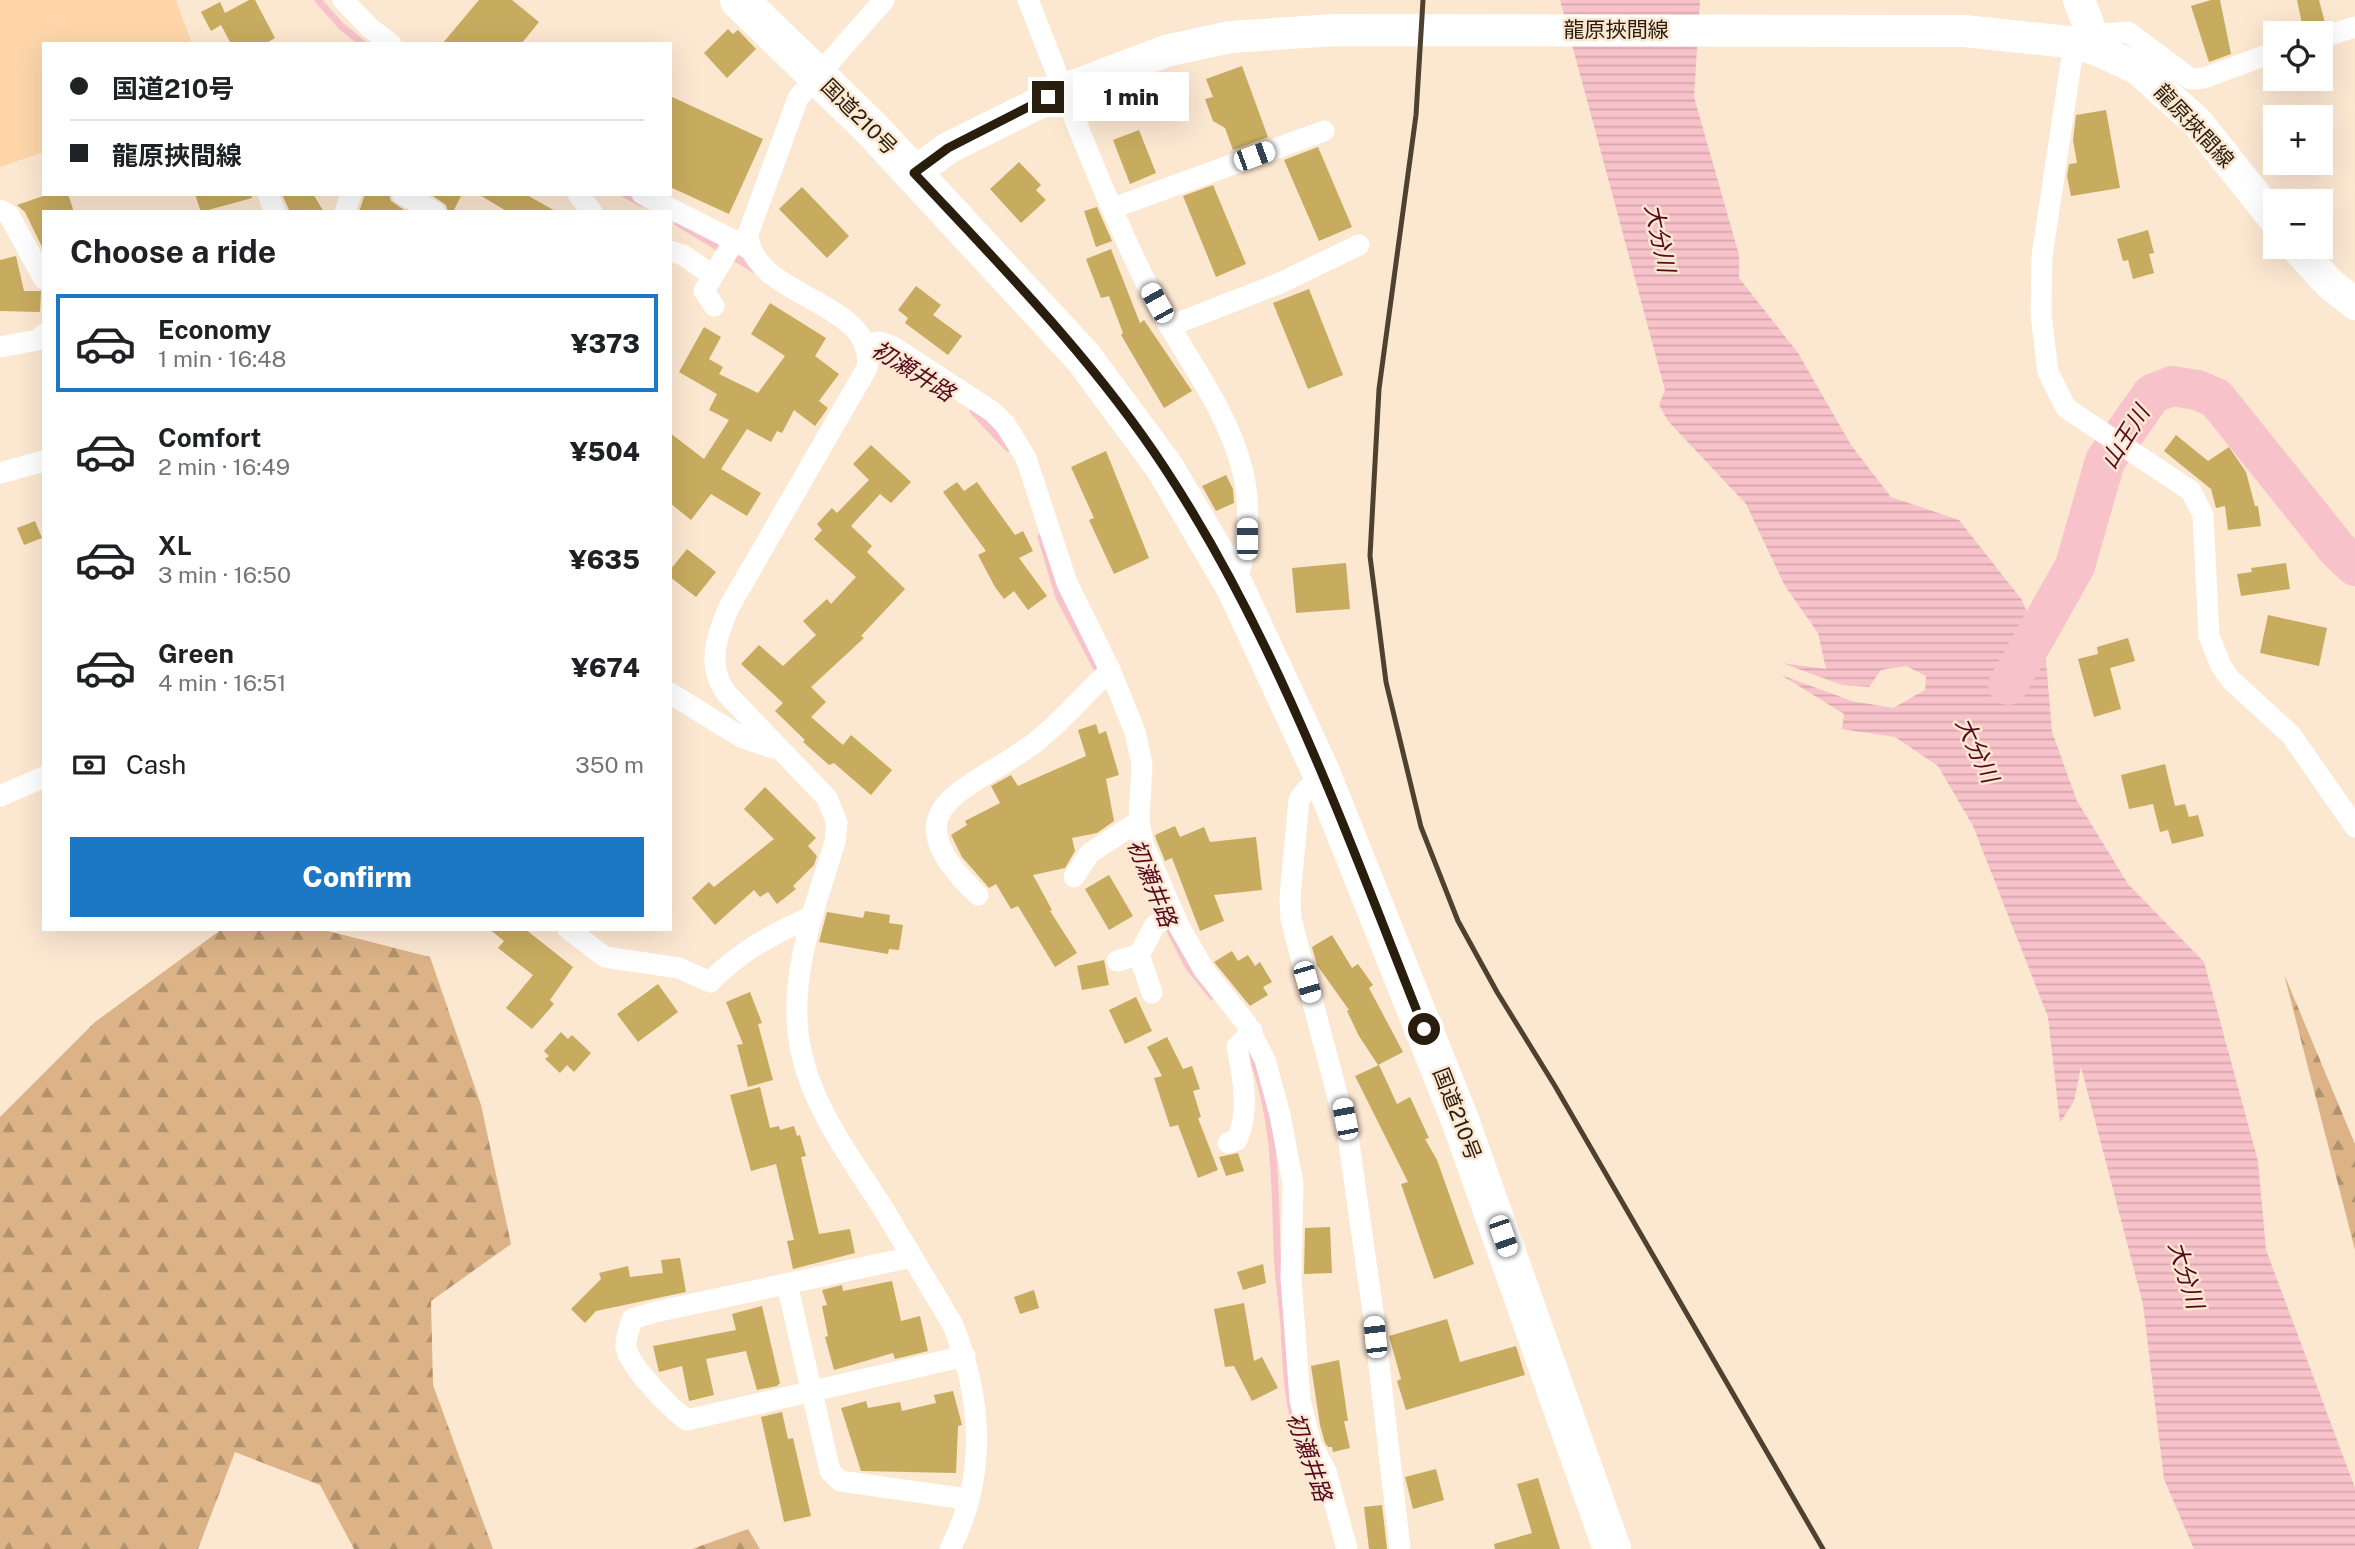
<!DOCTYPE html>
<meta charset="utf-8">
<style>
:root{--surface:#fff;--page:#f6f6f6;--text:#202124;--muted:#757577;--line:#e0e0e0;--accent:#1c77c4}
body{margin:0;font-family:"Public Sans","Noto Sans JP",sans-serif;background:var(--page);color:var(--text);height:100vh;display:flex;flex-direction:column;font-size:26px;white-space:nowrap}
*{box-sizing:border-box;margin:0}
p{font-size:23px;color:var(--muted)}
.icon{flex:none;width:38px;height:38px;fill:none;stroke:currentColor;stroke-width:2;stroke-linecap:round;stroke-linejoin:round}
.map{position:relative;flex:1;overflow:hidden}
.drawer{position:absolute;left:42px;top:210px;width:630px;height:721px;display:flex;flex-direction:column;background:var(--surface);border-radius:0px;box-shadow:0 7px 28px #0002}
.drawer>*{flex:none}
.banner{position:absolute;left:42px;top:42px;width:630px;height:154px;border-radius:0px;box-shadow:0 7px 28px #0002;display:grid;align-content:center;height:154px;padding:0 28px;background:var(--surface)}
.controls{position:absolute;left:2263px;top:21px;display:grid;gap:14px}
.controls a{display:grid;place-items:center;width:70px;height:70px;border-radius:0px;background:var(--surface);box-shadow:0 7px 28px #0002;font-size:35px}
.end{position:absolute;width:32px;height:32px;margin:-16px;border:9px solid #291d0e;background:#fff;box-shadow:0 0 0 4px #fff}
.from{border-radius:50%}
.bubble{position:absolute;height:49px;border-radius:0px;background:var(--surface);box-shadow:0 7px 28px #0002;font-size:23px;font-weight:800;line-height:49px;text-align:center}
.car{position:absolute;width:21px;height:42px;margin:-21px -10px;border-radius:9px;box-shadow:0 0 5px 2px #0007;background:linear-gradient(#fff 24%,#345 0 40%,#fff 0 76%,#345 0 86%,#fff 0)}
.banner b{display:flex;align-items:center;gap:24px;height:66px;font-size:26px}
.banner b+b{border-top:2px solid var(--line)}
.banner i{width:18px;height:18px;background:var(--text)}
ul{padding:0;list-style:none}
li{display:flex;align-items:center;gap:21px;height:98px;margin:0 14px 10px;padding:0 14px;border:4px solid transparent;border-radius:0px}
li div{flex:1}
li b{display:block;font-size:26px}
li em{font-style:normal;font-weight:800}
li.on{border-color:var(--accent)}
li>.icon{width:63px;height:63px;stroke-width:1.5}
h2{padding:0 28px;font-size:32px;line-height:84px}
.pay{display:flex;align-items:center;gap:18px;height:77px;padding:0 28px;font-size:26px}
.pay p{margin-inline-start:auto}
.primary-button{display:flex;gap:14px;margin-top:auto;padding:14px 28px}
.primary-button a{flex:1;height:80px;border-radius:0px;background:var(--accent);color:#fff;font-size:28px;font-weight:800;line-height:80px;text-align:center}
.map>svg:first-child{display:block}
</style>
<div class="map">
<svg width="2355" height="1549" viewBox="0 0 2355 1549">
<defs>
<pattern id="forest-firs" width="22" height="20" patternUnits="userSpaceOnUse" patternTransform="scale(1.75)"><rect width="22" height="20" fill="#dbb387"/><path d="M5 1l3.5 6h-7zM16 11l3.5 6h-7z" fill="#b2916d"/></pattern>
<pattern id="water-rules" width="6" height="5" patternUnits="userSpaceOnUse" patternTransform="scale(1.75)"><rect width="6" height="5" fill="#f7c2c9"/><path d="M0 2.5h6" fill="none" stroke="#d4a6ab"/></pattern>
</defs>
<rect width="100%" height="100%" fill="#fce7d1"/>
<!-- built -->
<polygon fill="#fed6aa" points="0,0 176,0 192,44 44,44 44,152 0,167"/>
<!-- forest -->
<g fill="url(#forest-firs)">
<polygon points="222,929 320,929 430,957 481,1105 511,1244 431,1301 433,1385 493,1549 354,1549 320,1485 235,1452 198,1549 0,1549 0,1117 95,1022"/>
<polygon points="2284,974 2355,1144 2355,1250"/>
<polygon points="748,1529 760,1549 692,1549"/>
</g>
<!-- water -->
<polygon fill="url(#water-rules)" points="1560,0 1700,0 1694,97 1739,255 1739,278 1798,353 1851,445 1891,497 1959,520 2022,600 2046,661 2052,732 2077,801 2128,884 2204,962 2258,1161 2266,1250 2355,1488 2355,1549 2194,1549 2164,1479 2143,1304 2081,1067 2074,1101 2060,1123 2048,1017 1973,826 1938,766 1895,737 1842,729 1844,714 1781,675 1852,701 1893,708 1925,690 1926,676 1906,666 1881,670 1869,687 1842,685 1782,663 1826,669 1818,633 1785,586 1746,504 1668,421 1659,405 1665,390"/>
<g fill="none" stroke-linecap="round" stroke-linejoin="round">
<!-- stream -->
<g stroke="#f7c2c9" stroke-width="7">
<polyline points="318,0 341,26 363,44"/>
<polyline points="624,194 641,203"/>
<polyline points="678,223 757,271"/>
<polyline points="973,411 1008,448"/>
<polyline points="1041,537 1059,597 1101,676"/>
<polyline points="1166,923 1188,966 1212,996"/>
<path d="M1250,1051C1276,1117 1275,1183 1277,1251C1278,1276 1282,1301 1284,1326C1286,1367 1287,1408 1302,1447"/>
</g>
<!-- river -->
<polyline stroke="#f7c2c9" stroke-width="40" points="2008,685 2075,566 2105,461 2152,394 2172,386 2197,390 2216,398 2338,550 2355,566"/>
</g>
<!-- building -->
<g fill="#c7ab5f">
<polygon points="249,0 255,0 275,38 265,44 231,44 221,25 211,31 201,12 220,2 225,13"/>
<polygon points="479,0 512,0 539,22 521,44 442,44"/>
<polygon points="2211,0 2220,0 2231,54 2209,62 2191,6"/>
<polygon points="2297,0 2319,0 2325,23 2304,33"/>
<polygon points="728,29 733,34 738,30 756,49 727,78 704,53"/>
<polygon points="1242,66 1268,137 1233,150 1225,128 1213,121 1205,99 1213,97 1206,79"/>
<polygon points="670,96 763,139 729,214 670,187"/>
<polygon points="2106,110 2120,188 2071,196 2067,176 2069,164 2077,163 2073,140 2076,115"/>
<polygon points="1139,130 1156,173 1130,184 1113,140"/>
<polygon points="1318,147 1352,227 1319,241 1284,160"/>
<polygon points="1019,162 1041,185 1036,190 1046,200 1021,223 990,189"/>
<polygon points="1213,185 1246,264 1216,277 1183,196"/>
<polygon points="802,187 849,236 827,258 779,209"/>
<polygon points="49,194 68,194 74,212 44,212 44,251 25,212 17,205"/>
<polygon points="195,194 251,194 252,198 201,212"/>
<polygon points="282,194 313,194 324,212 290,212"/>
<polygon points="365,194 389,194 391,201 407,212 359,212"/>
<polygon points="430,194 462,194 453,212 448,212 446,205"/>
<polygon points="478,194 525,194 557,212 508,212"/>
<polygon points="1097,207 1112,241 1096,247 1084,211"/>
<polygon points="2148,230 2154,253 2149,254 2154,273 2133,279 2128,260 2123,261 2117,239"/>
<polygon points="1111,249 1140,323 1144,320 1192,391 1164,408 1121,335 1123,333 1109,296 1101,298 1086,259"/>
<polygon points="16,256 24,291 41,291 40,312 0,311 0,260"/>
<polygon points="916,286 941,305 933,315 962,336 948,355 905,323 908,318 898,310"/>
<polygon points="1309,289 1343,375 1308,389 1273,303"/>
<polygon points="770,303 826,338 815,356 839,374 819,401 828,408 815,426 794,410 782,433 777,431 771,442 747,429 721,469 761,493 747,516 711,494 691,520 670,503 670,433 704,459 729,420 709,410 717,394 679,372 704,327 721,337 709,359 723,367 719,374 758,393 785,356 751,334"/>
<polygon points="2176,435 2208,461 2229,447 2246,472 2255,506 2258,506 2261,526 2228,530 2225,506 2216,508 2211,489 2164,451"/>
<polygon points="871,445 911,482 891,503 880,494 851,526 872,546 867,552 905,589 861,636 864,638 811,687 826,702 811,717 843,745 851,735 892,770 871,795 834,763 829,765 803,742 805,740 775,711 783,703 741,664 759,645 783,666 816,635 803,621 827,599 831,604 856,577 814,539 822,530 817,524 832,508 837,513 869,480 853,464"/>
<polygon points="1106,451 1149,558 1114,574 1089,520 1094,518 1071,467"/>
<polygon points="1226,475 1233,489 1234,503 1216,511 1202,486"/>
<polygon points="957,482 964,491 977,482 1015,535 1023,531 1033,551 1019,558 1047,596 1028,610 1014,591 1004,599 995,587 978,555 986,551 943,492"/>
<polygon points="35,521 42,538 24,545 17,528"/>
<polygon points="687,549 716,572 696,597 670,577 670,570"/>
<polygon points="1346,563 1350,609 1296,613 1292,568"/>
<polygon points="2286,563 2290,589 2241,596 2237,574 2252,572 2251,568"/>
<polygon points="2268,615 2327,628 2319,666 2260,653"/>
<polygon points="2128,638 2135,661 2110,668 2121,709 2094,717 2078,659 2098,654 2097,647"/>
<polygon points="1096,724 1099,734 1106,731 1119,775 1106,779 1114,821 1097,833 1072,838 1075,851 1065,868 1033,875 1052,910 1050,911 1077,953 1055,967 1018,906 1011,909 996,884 989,888 962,857 951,835 967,825 965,821 1000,803 991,786 1002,780 1011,775 1018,786 1086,756 1078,730"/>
<polygon points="2165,764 2175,806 2185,804 2189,817 2198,815 2204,836 2172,844 2168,830 2160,832 2153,804 2129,809 2121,775"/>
<polygon points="765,787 816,838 808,846 817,856 814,865 793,886 796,889 777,904 768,892 760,897 754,890 715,925 692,898 709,882 714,887 774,839 744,809"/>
<polygon points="1175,826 1180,837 1204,827 1210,842 1256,837 1262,890 1214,895 1224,921 1200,931 1172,858 1165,861 1156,839 1155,835"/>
<polygon points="1109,875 1133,916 1109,930 1085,889"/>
<polygon points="865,911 890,915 889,923 903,925 899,950 889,949 888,954 819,942 827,912 863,918"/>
<polygon points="489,929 525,929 573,967 550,1000 554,1004 532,1029 506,1008 533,975 498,948 504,941"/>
<polygon points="1332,935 1352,968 1358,964 1373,985 1369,988 1403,1052 1378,1065 1359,1036 1347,1011 1349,1010 1317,965 1312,947"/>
<polygon points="1232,951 1238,961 1248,955 1255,966 1260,962 1272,982 1263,987 1268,995 1250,1006 1214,962"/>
<polygon points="1104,960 1109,985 1082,990 1077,966"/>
<polygon points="658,984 678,1012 638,1042 617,1014"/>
<polygon points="750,992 762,1023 758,1024 773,1080 748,1087 737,1045 743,1044 726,1002"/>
<polygon points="1136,997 1152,1031 1125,1044 1109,1010"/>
<polygon points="561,1032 568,1039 572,1035 591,1053 574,1072 567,1065 560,1073 545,1059 549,1056 544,1051"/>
<polygon points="1167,1037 1183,1069 1192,1066 1200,1089 1193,1091 1201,1117 1198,1118 1218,1170 1198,1178 1178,1125 1170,1127 1154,1078 1162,1076 1147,1047"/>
<polygon points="1379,1065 1397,1104 1410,1097 1429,1138 1425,1139 1437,1160 1474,1264 1434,1279 1401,1184 1408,1182 1355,1076"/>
<polygon points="760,1087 770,1128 779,1126 780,1130 794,1126 797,1136 800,1135 806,1156 801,1157 819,1234 850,1229 855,1253 793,1269 787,1241 794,1240 776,1164 751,1171 730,1095"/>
<polygon points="1238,1153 1244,1171 1226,1176 1219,1157"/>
<polygon points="1330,1227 1332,1273 1304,1274 1305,1228"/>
<polygon points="680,1258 686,1292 596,1311 585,1323 571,1309 601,1279 599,1273 628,1266 630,1277 663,1273 661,1260"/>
<polygon points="1263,1264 1266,1283 1243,1290 1237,1272"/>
<polygon points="892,1281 901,1321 920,1316 928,1351 895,1359 893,1353 834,1370 825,1337 828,1336 822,1306 827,1305 822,1290 842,1285 843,1291"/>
<polygon points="1034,1290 1039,1308 1020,1314 1014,1297"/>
<polygon points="1244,1303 1254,1361 1262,1357 1278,1388 1252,1401 1234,1366 1225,1367 1214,1309"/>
<polygon points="762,1306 780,1383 777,1386 757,1390 746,1351 706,1359 714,1395 689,1401 682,1366 659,1372 653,1346 736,1330 732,1314"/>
<polygon points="1447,1319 1460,1362 1516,1346 1525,1375 1406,1410 1397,1381 1401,1379 1389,1336"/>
<polygon points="1339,1360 1348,1421 1344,1421 1350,1448 1333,1452 1332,1447 1328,1447 1325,1443 1320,1425 1311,1366"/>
<polygon points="953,1391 962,1425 958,1426 956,1473 861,1471 841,1408 866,1401 868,1408 900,1402 902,1411 936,1403 934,1395"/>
<polygon points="782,1412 788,1439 793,1438 811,1516 784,1522 761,1417"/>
<polygon points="1436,1469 1444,1500 1413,1509 1405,1477"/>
<polygon points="1538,1478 1560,1549 1495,1549 1494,1544 1532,1533 1517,1484"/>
<polygon points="1382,1505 1387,1549 1369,1549 1364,1507"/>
</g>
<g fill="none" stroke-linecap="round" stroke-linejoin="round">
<!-- street -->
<g stroke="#fff" stroke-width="21">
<polyline points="343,0 369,27 391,44"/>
<path d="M884,0L798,98L748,234C750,298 878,300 867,368L729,607C716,637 706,666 727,694L827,798L837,823L835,842C819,894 799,947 797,1002C793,1084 843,1145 884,1210C907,1248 930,1286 953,1325C982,1399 988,1475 950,1549"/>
<path d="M1028,0C1066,96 1103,196 1149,289C1180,351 1226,404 1243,472C1252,511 1247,550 1235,587"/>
<polyline points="2094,35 2128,32 2191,79 2204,78 2275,52"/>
<polyline points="2320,38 2355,27"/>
<polyline points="2074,43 2042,256 2041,315 2048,372 2066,408 2191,491 2203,515 2209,636 2221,666 2231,680 2291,735 2355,827"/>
<polyline points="268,194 275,212"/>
<polyline points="402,194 435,212"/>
<polyline points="578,194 592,212"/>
<polyline points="642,194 749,248"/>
<polyline points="1113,208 1324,131"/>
<polyline points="0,210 9,215 44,279"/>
<polyline points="345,212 351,194"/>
<polyline points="670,251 683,255 712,275"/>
<polyline points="714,306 704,291 734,241"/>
<polyline points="1170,326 1278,284 1359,245"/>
<polyline points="866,344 879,342 892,346 993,412 1005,424 1026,458 1067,583 1110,670 1135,732 1142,764 1139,821 1143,843 1179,926 1204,970 1246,1023 1265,1060 1280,1115 1293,1184 1291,1278 1300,1400 1311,1444 1326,1471 1347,1549"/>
<polyline points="0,347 37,340 44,334"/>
<polyline points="0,473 44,461"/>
<polyline points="670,693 741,737 772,748"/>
<polyline points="1325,782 1307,789 1299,800 1290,897 1291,919 1348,1136 1373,1312 1400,1549"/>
<polyline points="0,796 44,777"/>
<polyline points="1074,877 1090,853 1139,821"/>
<path d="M978,895C885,806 967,793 1033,744C1061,723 1085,694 1110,670"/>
<path d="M568,929L605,957L679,968L710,982C740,951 774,933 813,916"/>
<polyline points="1139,955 1152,993"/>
<polyline points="1117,961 1139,955 1155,925 1174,914"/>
<path d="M1228,1143L1237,1140C1250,1111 1243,1078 1237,1047L1252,1031"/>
<path d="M912,1257L655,1312L632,1319C630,1327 625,1339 626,1347C629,1366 671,1409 687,1420L965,1356"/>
<polyline points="787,1284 830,1471 840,1481 967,1499"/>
</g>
<!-- secondary -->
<g stroke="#fff" stroke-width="32">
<polyline points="2079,0 2098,50"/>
<polyline points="914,173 948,148 1073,86 1166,51 1230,37 1335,30 1964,31 2069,42 2098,50 2138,69 2197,122 2275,220"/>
<polyline points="2296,247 2329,283 2355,304"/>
</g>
<!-- highway -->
<polyline stroke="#fff" stroke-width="38" points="739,0 871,128 1083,357 1165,468 1235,587 1320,770 1460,1120 1612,1549"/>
<!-- rail -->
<polyline stroke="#4f4131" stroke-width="5" points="1423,0 1416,115 1379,389 1370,556 1386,682 1421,827 1458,921 1497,992 1555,1086 1823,1549"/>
</g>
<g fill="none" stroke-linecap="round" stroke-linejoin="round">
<!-- route -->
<path stroke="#291d0e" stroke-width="9" d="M1048,97L948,148L914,173C1002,267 1093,359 1164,467C1278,640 1348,838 1424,1029"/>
</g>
<g text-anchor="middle" stroke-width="5" stroke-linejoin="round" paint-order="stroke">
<!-- street labels -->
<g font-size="21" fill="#291d0e" stroke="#fce7d1">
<text x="1616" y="37">龍原挾間線</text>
<text transform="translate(859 117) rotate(45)" y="7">国道210号</text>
<text transform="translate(2194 126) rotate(47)" y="7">龍原挾間線</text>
<text transform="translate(1457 1114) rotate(69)" y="7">国道210号</text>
</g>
<!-- water labels -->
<g font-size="23" font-style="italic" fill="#53091f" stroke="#fce7d1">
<text transform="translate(1660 238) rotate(78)" y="8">大分川</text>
<text transform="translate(913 371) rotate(32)" y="8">初瀬井路</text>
<text transform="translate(2125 437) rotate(-58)" y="8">山王川</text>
<text transform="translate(1977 750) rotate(65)" y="8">大分川</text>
<text transform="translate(1152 883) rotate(68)" y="8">初瀬井路</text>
<text transform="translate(2186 1275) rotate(73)" y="8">大分川</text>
<text transform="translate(1309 1457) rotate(71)" y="8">初瀬井路</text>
</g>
</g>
</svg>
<div class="controls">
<a><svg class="icon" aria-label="locate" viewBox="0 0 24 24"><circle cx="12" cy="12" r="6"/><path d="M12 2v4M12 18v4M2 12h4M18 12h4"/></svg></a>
<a>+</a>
<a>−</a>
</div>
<i class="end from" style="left:1424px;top:1029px"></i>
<i class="end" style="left:1048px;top:97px"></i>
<div class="bubble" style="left:1073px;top:72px;width:116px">1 min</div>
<i class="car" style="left:1254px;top:156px;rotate:70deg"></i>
<i class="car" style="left:1157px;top:303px;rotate:331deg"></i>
<i class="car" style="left:1247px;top:539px;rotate:0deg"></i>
<i class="car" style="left:1307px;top:982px;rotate:164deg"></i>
<i class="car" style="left:1345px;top:1119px;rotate:349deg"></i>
<i class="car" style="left:1503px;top:1236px;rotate:161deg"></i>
<i class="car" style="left:1375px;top:1337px;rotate:354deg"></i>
<div class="banner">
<b><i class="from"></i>国道210号</b>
<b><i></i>龍原挾間線</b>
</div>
<section class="drawer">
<h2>Choose a ride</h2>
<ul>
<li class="on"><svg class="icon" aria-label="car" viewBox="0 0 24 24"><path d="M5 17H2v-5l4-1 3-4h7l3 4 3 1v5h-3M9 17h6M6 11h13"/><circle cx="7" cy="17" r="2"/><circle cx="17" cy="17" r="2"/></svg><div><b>Economy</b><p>1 min · 16:48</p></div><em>¥373</em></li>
<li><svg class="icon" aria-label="car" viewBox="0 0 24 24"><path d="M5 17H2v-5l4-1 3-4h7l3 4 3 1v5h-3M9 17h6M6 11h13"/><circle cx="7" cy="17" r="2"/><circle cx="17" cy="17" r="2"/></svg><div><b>Comfort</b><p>2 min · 16:49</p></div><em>¥504</em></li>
<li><svg class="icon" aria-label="car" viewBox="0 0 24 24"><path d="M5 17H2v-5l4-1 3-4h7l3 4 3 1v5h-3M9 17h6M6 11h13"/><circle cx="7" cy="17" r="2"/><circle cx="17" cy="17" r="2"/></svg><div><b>XL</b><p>3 min · 16:50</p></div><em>¥635</em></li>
<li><svg class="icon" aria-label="car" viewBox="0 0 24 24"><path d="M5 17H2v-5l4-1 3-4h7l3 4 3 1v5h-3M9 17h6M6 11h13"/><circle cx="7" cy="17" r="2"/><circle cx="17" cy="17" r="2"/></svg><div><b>Green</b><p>4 min · 16:51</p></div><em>¥674</em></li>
</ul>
<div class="pay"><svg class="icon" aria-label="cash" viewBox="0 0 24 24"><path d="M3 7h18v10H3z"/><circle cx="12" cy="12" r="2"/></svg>Cash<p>350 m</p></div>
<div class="primary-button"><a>Confirm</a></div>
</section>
</div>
